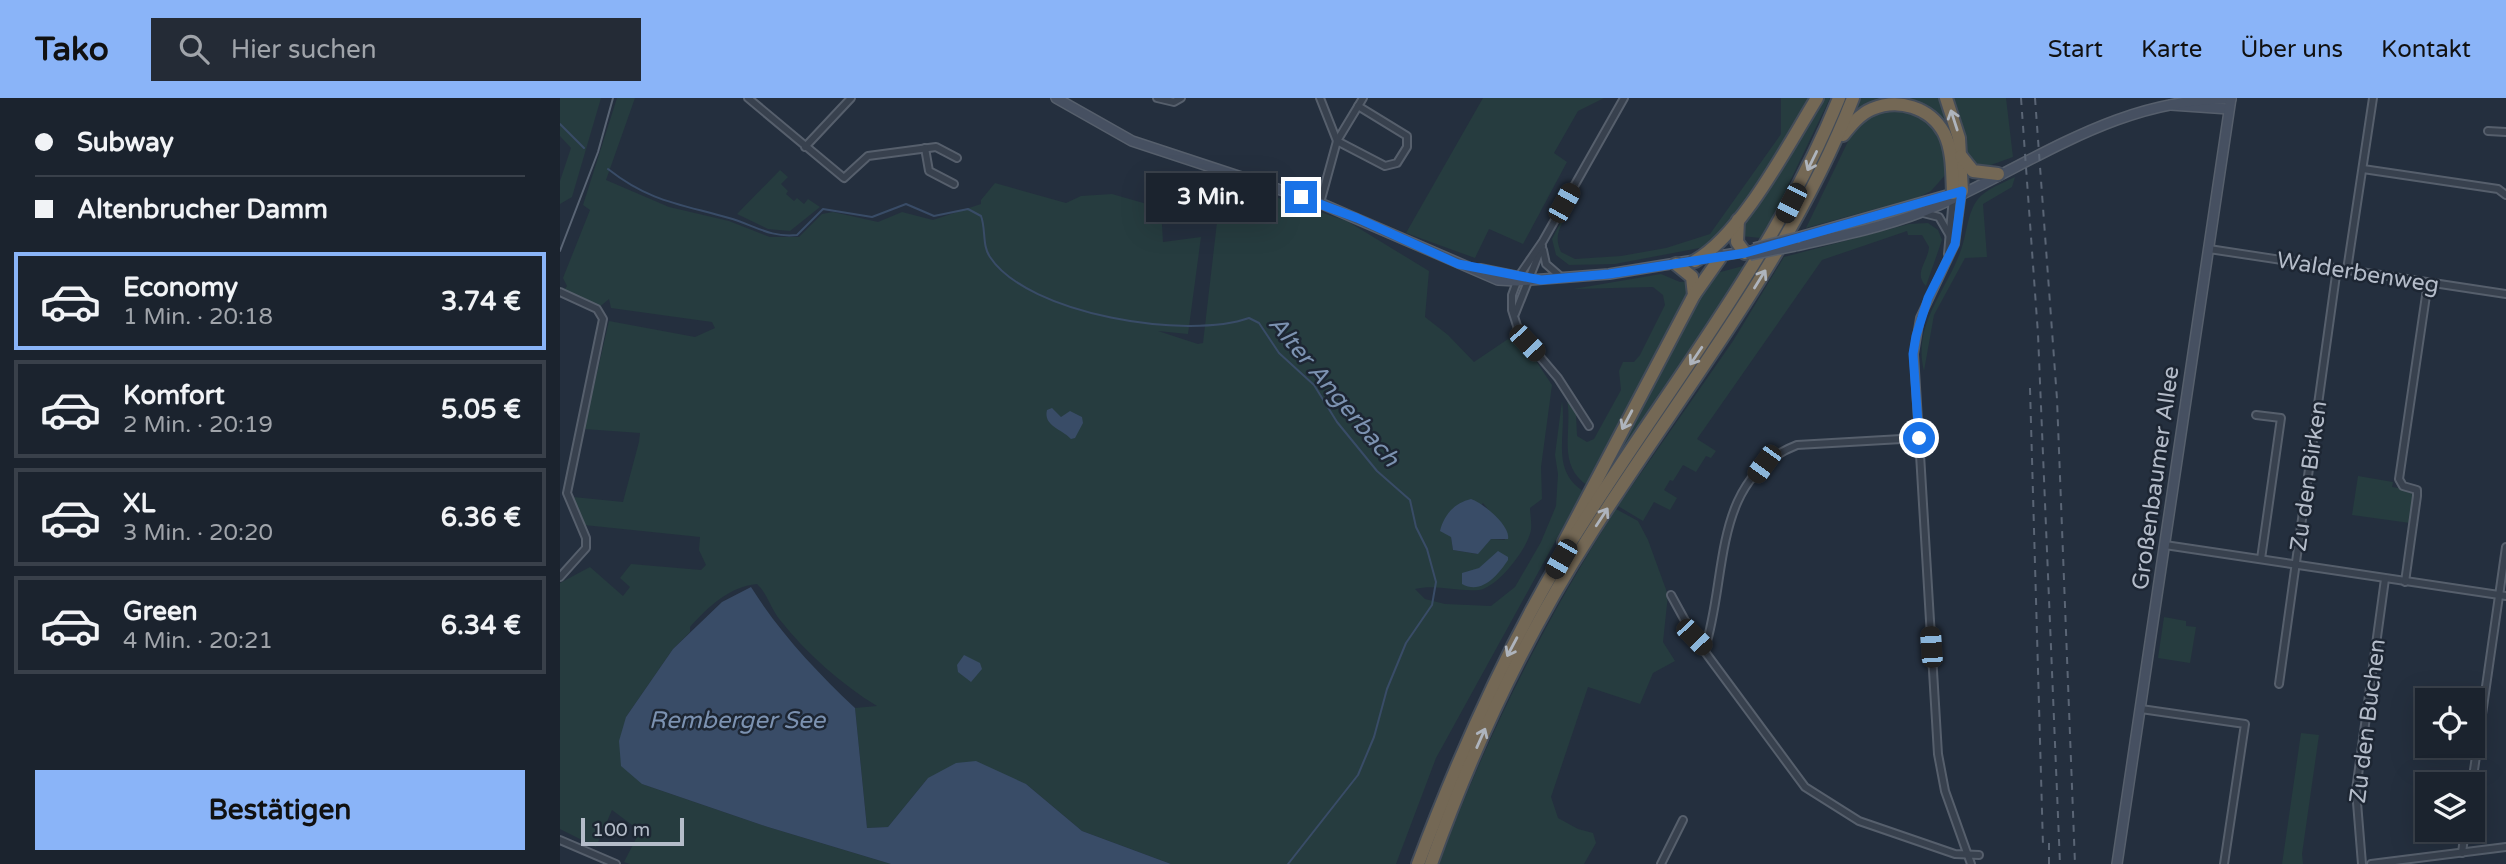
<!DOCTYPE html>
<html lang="de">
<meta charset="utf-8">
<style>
:root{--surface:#1b232e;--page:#242b36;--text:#f1f3f6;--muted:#a0a4aa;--line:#39404a;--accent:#8ab4f8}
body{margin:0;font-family:"Varela Round",sans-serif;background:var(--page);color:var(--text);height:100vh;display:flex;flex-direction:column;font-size:26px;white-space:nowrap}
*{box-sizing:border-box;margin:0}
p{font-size:23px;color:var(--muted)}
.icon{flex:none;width:38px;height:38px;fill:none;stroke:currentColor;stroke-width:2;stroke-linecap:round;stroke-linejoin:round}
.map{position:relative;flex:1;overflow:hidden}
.panel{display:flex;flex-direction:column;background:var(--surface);width:560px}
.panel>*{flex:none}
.hud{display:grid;align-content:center;height:154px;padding:0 35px;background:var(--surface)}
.buttons{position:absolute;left:1855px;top:590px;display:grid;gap:14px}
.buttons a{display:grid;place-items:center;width:70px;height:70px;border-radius:0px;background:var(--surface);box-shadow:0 7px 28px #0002,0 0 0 2px var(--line);font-size:35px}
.scale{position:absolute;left:21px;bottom:18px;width:103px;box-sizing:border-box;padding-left:7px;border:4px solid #b4bcc9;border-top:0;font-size:19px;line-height:24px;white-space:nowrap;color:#b4bcc9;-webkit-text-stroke:5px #1d2633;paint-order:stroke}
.end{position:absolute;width:32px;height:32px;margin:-16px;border:9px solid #1a73e8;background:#fff;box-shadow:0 0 0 4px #fff}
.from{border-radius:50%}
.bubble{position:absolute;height:49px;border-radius:0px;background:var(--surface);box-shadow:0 7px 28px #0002,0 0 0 2px var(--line);font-size:23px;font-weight:700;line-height:49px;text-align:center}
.car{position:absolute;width:21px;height:42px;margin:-21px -10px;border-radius:9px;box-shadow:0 0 5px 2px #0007;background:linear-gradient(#222 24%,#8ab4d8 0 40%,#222 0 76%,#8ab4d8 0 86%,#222 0)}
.hud b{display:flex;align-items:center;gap:24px;height:66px;font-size:26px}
.hud b+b{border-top:2px solid var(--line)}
.hud i{width:18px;height:18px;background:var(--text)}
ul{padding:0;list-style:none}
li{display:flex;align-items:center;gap:21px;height:98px;margin:0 14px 10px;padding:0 21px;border:4px solid var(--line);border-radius:0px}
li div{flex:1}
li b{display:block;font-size:26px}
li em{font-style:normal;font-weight:700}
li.selected{border-color:var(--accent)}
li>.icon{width:63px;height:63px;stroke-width:1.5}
.primary-button{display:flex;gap:14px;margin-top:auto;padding:14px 35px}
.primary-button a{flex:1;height:80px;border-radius:0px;background:var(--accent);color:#111;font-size:28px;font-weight:700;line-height:80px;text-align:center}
header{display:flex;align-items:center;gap:42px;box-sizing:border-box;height:98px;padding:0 35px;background:var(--accent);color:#111}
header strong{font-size:33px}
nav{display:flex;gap:38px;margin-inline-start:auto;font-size:24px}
.search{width:490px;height:63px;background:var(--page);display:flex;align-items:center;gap:18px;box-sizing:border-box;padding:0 24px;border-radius:0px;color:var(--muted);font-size:26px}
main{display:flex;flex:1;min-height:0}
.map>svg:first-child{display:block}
</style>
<header>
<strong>Tako</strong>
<div class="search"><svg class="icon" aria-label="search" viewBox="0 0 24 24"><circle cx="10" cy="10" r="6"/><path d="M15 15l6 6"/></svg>Hier suchen</div>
<nav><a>Start</a><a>Karte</a><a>Über uns</a><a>Kontakt</a></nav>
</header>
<main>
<section class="panel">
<div class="hud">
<b><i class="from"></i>Subway</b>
<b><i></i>Altenbrucher Damm</b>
</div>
<ul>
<li class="selected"><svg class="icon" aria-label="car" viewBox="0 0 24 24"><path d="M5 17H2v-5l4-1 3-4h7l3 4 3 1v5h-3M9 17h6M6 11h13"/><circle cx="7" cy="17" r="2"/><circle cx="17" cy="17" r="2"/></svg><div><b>Economy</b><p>1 Min. · 20:18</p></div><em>3.74 €</em></li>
<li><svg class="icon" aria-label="car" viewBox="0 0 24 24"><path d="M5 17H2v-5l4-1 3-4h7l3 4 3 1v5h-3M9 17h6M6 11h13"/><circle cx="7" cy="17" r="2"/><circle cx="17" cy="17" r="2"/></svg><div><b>Komfort</b><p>2 Min. · 20:19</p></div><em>5.05 €</em></li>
<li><svg class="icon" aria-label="car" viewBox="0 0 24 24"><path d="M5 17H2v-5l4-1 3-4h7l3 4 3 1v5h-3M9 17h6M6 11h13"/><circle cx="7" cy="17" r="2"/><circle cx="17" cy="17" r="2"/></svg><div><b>XL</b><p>3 Min. · 20:20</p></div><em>6.36 €</em></li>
<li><svg class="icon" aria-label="car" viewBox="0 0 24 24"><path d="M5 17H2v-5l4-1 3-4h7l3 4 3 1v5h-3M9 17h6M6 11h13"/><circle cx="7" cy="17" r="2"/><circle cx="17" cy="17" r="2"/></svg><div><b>Green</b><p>4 Min. · 20:21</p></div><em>6.34 €</em></li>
</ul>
<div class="primary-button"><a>Bestätigen</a></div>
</section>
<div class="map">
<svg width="1946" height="766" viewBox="0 0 1946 766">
<rect width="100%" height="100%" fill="#242f3e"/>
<!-- green -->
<g fill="#263c3f" fill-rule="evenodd">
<polygon points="0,0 41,0 12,99 0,106 0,83 11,50 0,38"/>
<path d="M57,0H75L46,82L109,109L169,123L210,139H239L262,116L273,114L318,124L342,114L373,122L421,106V102L435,85L506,105L521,98L552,96L601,110L603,144L641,139L628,236L598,233L638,246L643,245L662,81L787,123L869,173L865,219L888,237L914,264L948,241L972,257L992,287L981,369L982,401L970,410C970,416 972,425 971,432C968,450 938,489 919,492C897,494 876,486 855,491L865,501L885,506L931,508L955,489L981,444L996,408L998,376L995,357L1002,303C1007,337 990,371 1023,393L876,660L836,766H611L522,733L466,686L368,680L328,729L307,730L295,610L317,608C281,586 247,556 220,522C211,511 207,495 197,486C169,489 149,508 130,529V534L113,551L66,619L82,686L208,729L331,766H70L64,764L80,733L52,712L36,749L0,731V485L30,469L63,498L70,489L60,480L71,466L141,472L146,467L139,452L140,439L24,427L13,399L63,404L79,344L80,335L24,331L49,223L135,239L155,230L152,224L51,210L49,201L37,211L2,195L7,188L3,180L30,112L23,107ZM923,405L934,419L945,442L931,441L917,456L893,452L891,439Z"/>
<polygon points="923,0 1044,0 1018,13 994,55 1007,64 963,146 929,131 915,160 846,135"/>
<path d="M1221,0H1253L1176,118L1150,148L1055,166L1009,167L996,157L992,141L1007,112L1009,113C1001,128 993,137 1001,154L1015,161L1061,158L1106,150L1150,136L1221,36Z"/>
<polygon points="1261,0 1270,0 1212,121 1201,140 1181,138 1184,124"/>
<polygon points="1300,0 1382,0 1396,46 1349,4 1293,19"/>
<polygon points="1392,0 1446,0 1453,59 1420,71 1407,63 1402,24"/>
<path d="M1347,10C1378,30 1385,38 1386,76L1371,93L1359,99L1246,130L1295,29L1312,14Z"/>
<polygon points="220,72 228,79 221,86 228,93 226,96 234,103 237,100 244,106 248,101 260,109 230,133 208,131 177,116"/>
<path d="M1455,79L1452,89L1423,106L1427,159L1405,160L1374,217L1364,273C1352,227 1387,192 1401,152C1407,136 1407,115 1418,101C1426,91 1443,85 1455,79Z"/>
<path d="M1368,125L1378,132L1382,142L1366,188C1353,175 1368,164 1369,149L1362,137H1348L1347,133L1262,162L1137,341L1156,353L1151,360L1146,358L1136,374L1123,367L1113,383L1110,382L1104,392L1117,400L1110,412L1094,404L1083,423L1058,408L1173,243L1224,159L1349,126Z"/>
<polygon points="1187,167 1027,407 1137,200 1153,176"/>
<path d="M1101,176L1120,184L1131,183L1132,188L1028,388C996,366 1013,334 1007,301L1016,315L1017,338L1027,344L1034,341L1061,292L1059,273L1063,264H1074L1080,257L1105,207L1103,197L1093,189L1013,191Z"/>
<polygon points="1798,378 1833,384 1832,389 1850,392 1854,402 1850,425 1792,417"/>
<path d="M1056,411L1078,423L1088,442L1108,497L1103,544L1115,563L1093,575L1080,606L1028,589L991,699L998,720L1018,731L1033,735L1036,745L1024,766H879C925,641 984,524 1056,411Z"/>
<polygon points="1604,519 1626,523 1626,528 1636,529 1630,565 1598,560"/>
<polygon points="1741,635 1759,637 1742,756 1743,766 1722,766"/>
</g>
<!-- water -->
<g fill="#394c67">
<path d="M492,310L501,319L510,313L522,319L523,325L515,340L511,341C502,331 483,328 487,312Z"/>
<path d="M911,401C923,405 951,428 948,441H931L918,456L893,452L891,439L880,433C884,417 894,405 911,401Z"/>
<path d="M938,453L948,459V462C938,477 922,497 902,486V475L919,470Z"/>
<path d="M191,489C220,535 255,572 295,610L307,730L328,729L368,680L396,665L416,663L466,686L522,733L611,766H331L208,729L82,686L61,668L59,643L66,619L113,551L162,504Z"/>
<polygon points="404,557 420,565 422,571 411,584 398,574 397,567"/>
</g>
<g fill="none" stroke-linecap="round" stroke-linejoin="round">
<!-- stream -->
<g stroke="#394c67" stroke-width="2">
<polyline points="0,26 24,50"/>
<path d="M48,71C90,104 120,106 169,120C194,127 210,140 237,137L263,111L312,119L346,106L374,118L408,111L421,118C426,131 422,148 430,159C468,217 628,242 689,220L699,225L719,255L754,287L777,324L817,373L850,402L856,429L867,451L876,484L872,507L846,545L827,591L814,639L798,677L728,766"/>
</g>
<!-- minor casing -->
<g stroke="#565f6c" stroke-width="10">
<g id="minor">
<polyline points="188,0 284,80 308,58 376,49 397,60"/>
<polyline points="597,0 614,4 621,0"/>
<polyline points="760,0 777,43"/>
<polyline points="1928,33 1946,34"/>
<polyline points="777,43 825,68 837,65 847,49 847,38 798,8"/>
<polyline points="245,49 291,0"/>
<polyline points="365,50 369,73 394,86"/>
<polyline points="1803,71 1938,91 1946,97"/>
<polyline points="1402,94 1395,146 1360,220 1354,256 1378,656 1385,693 1411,766"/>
<polyline points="760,105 777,43 803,0"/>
<polyline points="1363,115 1379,119 1390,138"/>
<polyline points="1649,151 1946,196"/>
<polyline points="983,152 986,166 1001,179"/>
<polyline points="1388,156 1393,99"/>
<polyline points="1787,172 1813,0"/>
<polyline points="0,194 37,211 43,221 7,395 26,440 26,450 0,479"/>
<polyline points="955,216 982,148"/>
<polyline points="1696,317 1721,320 1701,461"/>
<polyline points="1029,328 998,280 959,234 952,212 952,197 959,178 983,143 1064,0"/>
<polyline points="1605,447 1946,498"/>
<polyline points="1845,484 1857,398 1857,392 1843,388 1839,381 1868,184"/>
<polyline points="1111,497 1134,539 1245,689 1299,723 1395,756 1419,757"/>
<path d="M1145,550C1168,479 1151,380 1237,347L1359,340"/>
<polyline points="1719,586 1777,170"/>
<polyline points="1581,611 1685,626 1664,766"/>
<polyline points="1912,686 1946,449"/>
<polyline points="0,742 56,766"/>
<polyline points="1902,755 1905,732"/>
<polyline points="1101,766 1123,722"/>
<polyline points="1802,766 1796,692 1825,481"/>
<polyline points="1811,766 1946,749"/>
</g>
</g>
<!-- secondary casing -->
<g stroke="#565f6c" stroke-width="12">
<g id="secondary">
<polyline points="496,0 572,43 760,105 938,182 957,183 1049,176 1189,153"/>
<polyline points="1611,7 1669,11"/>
<polyline points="1239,139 1394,95"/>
<path d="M1235,148C1283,137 1334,127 1379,107C1476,64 1558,0 1671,1"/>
<polyline points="920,171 964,180"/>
<polyline points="1557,766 1671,0"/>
</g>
</g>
<!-- motorway casing -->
<g stroke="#434c59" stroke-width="16">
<g id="motorway">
<polyline points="1386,0 1399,40 1402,93"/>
<path d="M1283,37C1291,27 1300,16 1312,11C1338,0 1370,9 1384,35C1393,53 1392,75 1393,95"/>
<polyline points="1401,58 1413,73 1438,76"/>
<polyline points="1178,122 1177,144 1185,155"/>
<path d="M1135,163C1182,136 1228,47 1257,0"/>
<polyline points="1116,166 1132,179 1134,197"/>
<polyline points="1004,444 1134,197 1160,160"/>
<path d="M858,766C898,660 943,558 1001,460C1094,306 1211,168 1279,0"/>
<path d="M871,766C913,649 965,538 1032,434C1123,291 1231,159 1293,0"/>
</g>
</g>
<!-- minor -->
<use href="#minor" stroke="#38414e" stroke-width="6"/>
<!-- secondary -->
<use href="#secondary" stroke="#465061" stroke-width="9"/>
<!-- motorway -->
<use href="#motorway" stroke="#746855" stroke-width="12"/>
<!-- tram -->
<polyline stroke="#5a6575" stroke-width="2" points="0,153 38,54 53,0"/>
<!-- rail -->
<g stroke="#5a6575" stroke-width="2" stroke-dasharray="7 7" stroke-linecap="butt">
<polyline points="1461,0 1478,236 1500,766"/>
<polyline points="1475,0 1497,301 1515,766"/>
<polyline points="1470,290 1483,748"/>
<polyline points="1489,766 1489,738"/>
</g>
<!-- secondary-bridge casing -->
<g stroke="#565f6c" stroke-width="12" stroke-linecap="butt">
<g id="secondary-bridge">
<polyline points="1194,150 1239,139"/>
<polyline points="1190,157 1235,148"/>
</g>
</g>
<!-- secondary-bridge -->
<use href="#secondary-bridge" stroke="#465061" stroke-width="9"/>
</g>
<!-- one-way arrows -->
<defs><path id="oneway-shaft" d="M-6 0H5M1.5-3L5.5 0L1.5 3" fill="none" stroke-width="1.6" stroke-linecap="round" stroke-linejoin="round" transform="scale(1.75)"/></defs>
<g stroke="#aeb4bd">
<use href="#oneway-shaft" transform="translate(1394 22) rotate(-108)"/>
<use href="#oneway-shaft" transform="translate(1252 63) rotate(116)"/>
<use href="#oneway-shaft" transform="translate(1200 181) rotate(-58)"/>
<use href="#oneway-shaft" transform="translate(1136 258) rotate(124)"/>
<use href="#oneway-shaft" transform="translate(1067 322) rotate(118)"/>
<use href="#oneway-shaft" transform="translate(1042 419) rotate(-57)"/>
<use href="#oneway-shaft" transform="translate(952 549) rotate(118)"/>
<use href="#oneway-shaft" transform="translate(921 640) rotate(-66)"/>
</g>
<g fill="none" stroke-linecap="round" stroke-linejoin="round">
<!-- route -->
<polyline stroke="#1a73e8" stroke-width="9" points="741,99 797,120 898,166 981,182 1049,176 1185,155 1402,93 1395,146 1368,200 1356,238 1353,256 1359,340"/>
</g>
<g text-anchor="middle" stroke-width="5" stroke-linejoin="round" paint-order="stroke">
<!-- street labels -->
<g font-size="23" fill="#b4bcc9" stroke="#1d2633">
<text transform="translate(1798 174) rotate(9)" y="8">Walderbenweg</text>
<text transform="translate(1748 378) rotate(-82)" y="8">Zu den Birken</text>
<text transform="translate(1595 380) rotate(-82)" y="8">Großenbaumer Allee</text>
<text transform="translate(1807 623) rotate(-83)" y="8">Zu den Buchen</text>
</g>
<!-- water labels -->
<g font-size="24" font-style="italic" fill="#7c92b1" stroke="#1d2633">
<text transform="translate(774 293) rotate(50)" y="8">Alter Angerbach</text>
<text x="177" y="630">Remberger See</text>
</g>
</g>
</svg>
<div class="buttons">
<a><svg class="icon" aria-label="locate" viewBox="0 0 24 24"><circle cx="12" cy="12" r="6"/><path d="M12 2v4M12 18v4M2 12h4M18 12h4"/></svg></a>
<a><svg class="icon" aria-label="layers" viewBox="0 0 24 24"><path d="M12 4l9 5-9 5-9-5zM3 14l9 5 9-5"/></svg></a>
</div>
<div class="scale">100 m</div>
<i class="end from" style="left:1359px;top:340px"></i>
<i class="end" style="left:741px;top:99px"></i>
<div class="bubble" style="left:586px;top:75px;width:130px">3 Min.</div>
<i class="car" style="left:1004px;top:105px;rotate:29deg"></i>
<i class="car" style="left:1231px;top:105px;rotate:207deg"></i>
<i class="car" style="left:967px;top:245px;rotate:137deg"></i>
<i class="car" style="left:1204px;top:366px;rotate:216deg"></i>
<i class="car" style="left:1001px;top:461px;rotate:210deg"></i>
<i class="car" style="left:1134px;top:539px;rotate:136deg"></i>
<i class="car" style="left:1371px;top:549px;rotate:356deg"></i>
</div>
</main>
